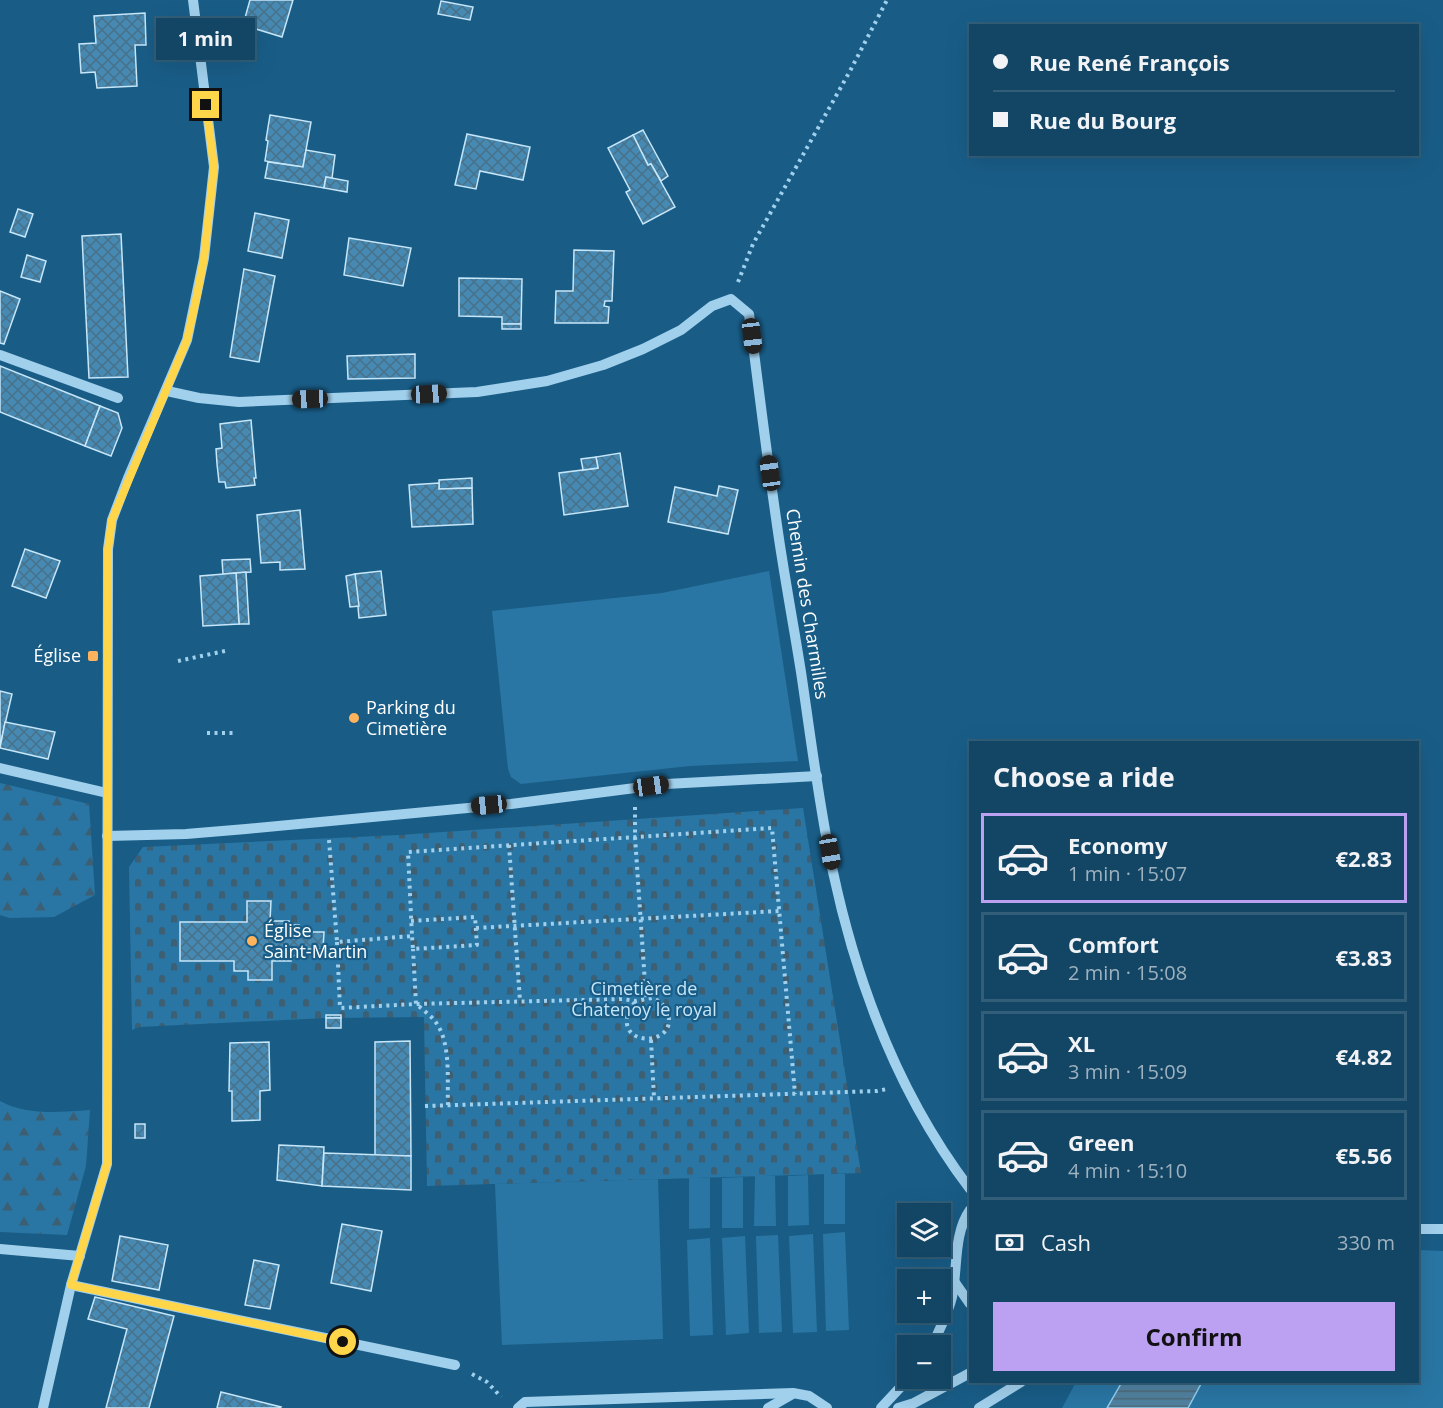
<!DOCTYPE html>
<meta charset="utf-8">
<style>
:root{--surface:#134665;--page:#1c4d6b;--text:#f1f3f6;--muted:#9db1bf;--line:#325e79;--accent:#bca0f2}
body{margin:0;font-family:"Open Sans",sans-serif;background:var(--page);color:var(--text);height:100vh;display:flex;flex-direction:column;font-size:22px;white-space:nowrap}
*{box-sizing:border-box;margin:0}
p{font-size:20px;color:var(--muted)}
.icon{flex:none;width:33px;height:33px;fill:none;stroke:currentColor;stroke-width:2;stroke-linecap:round;stroke-linejoin:round}
.map{position:relative;flex:1;overflow:hidden}
.details{position:absolute;left:969px;top:741px;width:450px;height:642px;display:flex;flex-direction:column;background:var(--surface);border-radius:0px;box-shadow:0 6px 24px #0002,0 0 0 2px var(--line)}
.details>*{flex:none}
.guide{position:absolute;left:969px;top:24px;width:450px;height:132px;border-radius:0px;box-shadow:0 6px 24px #0002,0 0 0 2px var(--line);display:grid;align-content:center;height:132px;padding:0 24px;background:var(--surface)}
.controls{position:absolute;left:897px;top:1203px;display:grid;gap:12px}
.controls a{display:grid;place-items:center;width:54px;height:54px;border-radius:0px;background:var(--surface);box-shadow:0 6px 24px #0002,0 0 0 2px var(--line);font-size:30px}
.end{position:absolute;width:27px;height:27px;margin:-14px;border:8px solid #ffd54a;background:#111;box-shadow:0 0 0 3px #111}
.from{border-radius:50%}
.bubble{position:absolute;height:42px;border-radius:0px;background:var(--surface);box-shadow:0 6px 24px #0002,0 0 0 2px var(--line);font-size:20px;font-weight:700;line-height:42px;text-align:center}
.car{position:absolute;width:18px;height:36px;margin:-18px -9px;border-radius:8px;box-shadow:0 0 4px 2px #0007;background:linear-gradient(#222 24%,#8ab4d8 0 40%,#222 0 76%,#8ab4d8 0 86%,#222 0)}
.guide b{display:flex;align-items:center;gap:21px;height:57px;font-size:22px}
.guide b+b{border-top:2px solid var(--line)}
.guide i{width:15px;height:15px;background:var(--text)}
ul{padding:0;list-style:none}
li{display:flex;align-items:center;gap:18px;height:90px;margin:0 12px 9px;padding:0 12px;border:3px solid var(--line);border-radius:0px}
li div{flex:1}
li b{display:block;font-size:22px}
li em{font-style:normal;font-weight:700}
li.selected{border-color:var(--accent)}
li>.icon{width:54px;height:54px;stroke-width:1.5}
h2{padding:0 24px;font-size:27px;line-height:72px}
.pay{display:flex;align-items:center;gap:15px;height:66px;padding:0 24px;font-size:22px}
.pay p{margin-inline-start:auto}
.button{display:flex;gap:12px;margin-top:auto;padding:12px 24px}
.button a{flex:1;height:69px;border-radius:0px;background:var(--accent);color:#111;font-size:24px;font-weight:700;line-height:69px;text-align:center}
.map>svg:first-child{display:block}
</style>
<div class="map">
<svg width="1443" height="1408" viewBox="0 0 1443 1408">
<defs>
<pattern id="forest-firs" width="22" height="20" patternUnits="userSpaceOnUse" patternTransform="scale(1.5)"><rect width="22" height="20" fill="#2976a4"/><path d="M5 1l3.5 6h-7zM16 11l3.5 6h-7z" fill="#3c5f74"/></pattern>
<pattern id="cemetery-stones" width="16" height="16" patternUnits="userSpaceOnUse" patternTransform="scale(1.5)"><rect width="16" height="16" fill="#2976a4"/><path d="M2 7V4a2 2 0 0 1 4 0v3zM10 15v-3a2 2 0 0 1 4 0v3z" fill="#3c5f74"/></pattern>
<pattern id="water-rules" width="6" height="5" patternUnits="userSpaceOnUse" patternTransform="scale(1.5)"><rect width="6" height="5" fill="#5182a0"/><path d="M0 2.5h6" fill="none" stroke="#4f6a7a"/></pattern>
<pattern id="building-cross-hatch" width="8" height="8" patternUnits="userSpaceOnUse" patternTransform="scale(1.5)"><rect width="8" height="8" fill="#4689b2"/><path d="M0 0l8 8M0 8l8-8" fill="none" stroke="#487189"/></pattern>
</defs>
<rect width="100%" height="100%" fill="#195d87"/>
<!-- green -->
<g fill="#2976a4">
<polygon points="769,571 798,761 690,766 521,784 511,777 508,769 492,611 662,593"/>
<rect x="824" y="1174" width="21" height="50"/>
<polygon points="808,1175 809,1225 788,1226 788,1176"/>
<polygon points="755,1176 775,1176 776,1226 754,1226"/>
<polygon points="743,1177 743,1228 722,1228 722,1178"/>
<polygon points="689,1178 710,1178 710,1228 689,1229"/>
<polygon points="658,1179 663,1339 502,1345 495,1184"/>
<polygon points="845,1232 849,1330 826,1331 823,1234"/>
<polygon points="813,1234 817,1332 793,1333 789,1236"/>
<polygon points="778,1235 782,1332 759,1333 756,1236"/>
<polygon points="745,1236 749,1333 726,1335 722,1238"/>
<polygon points="710,1238 713,1335 690,1336 687,1240"/>
<polygon points="1418,1250 1443,1251 1443,1408 1062,1408 1076,1382 1418,1382"/>
</g>
<!-- forest -->
<g fill="url(#forest-firs)">
<polygon points="0,783 89,804 95,895 54,917 10,918 0,915"/>
<path d="M0,1101C27,1116 61,1112 90,1110L86,1166L67,1235L0,1232Z"/>
</g>
<!-- cemetery -->
<polygon fill="url(#cemetery-stones)" points="803,808 861,1173 427,1186 424,1017 326,1018 139,1027 132,1030 129,867 143,847 399,835"/>
<!-- water -->
<polygon fill="url(#water-rules)" stroke="#93ceef" stroke-width="1.5" points="1122,1382 1202,1382 1188,1408 1107,1408"/>
<!-- building -->
<g fill="url(#building-cross-hatch)" stroke="#c6e6f9" stroke-width="1.5">
<polygon points="250,0 293,0 282,37 243,25"/>
<polygon points="441,1 473,7 470,20 438,14"/>
<polygon points="145,13 146,45 135,45 137,86 97,88 95,72 81,73 79,44 96,43 94,16"/>
<polygon points="270,115 311,122 303,167 265,161 268,141 266,140"/>
<polygon points="643,130 668,176 661,181 651,164 648,165 633,135"/>
<polygon points="467,134 530,147 523,180 480,171 476,189 455,185"/>
<polygon points="633,135 648,165 651,164 675,207 643,224 626,192 630,190 608,148"/>
<polygon points="306,150 335,155 332,178 326,177 324,188 265,178 268,162 303,167"/>
<polygon points="326,177 348,181 347,192 324,188"/>
<polygon points="18,209 33,214 25,237 10,232"/>
<polygon points="255,213 289,220 282,258 248,251"/>
<polygon points="121,234 128,377 89,378 82,236"/>
<polygon points="349,238 411,248 403,286 344,275"/>
<polygon points="574,250 614,251 612,301 605,301 604,306 609,307 608,323 555,323 556,291 573,291"/>
<polygon points="27,255 46,261 40,282 21,277"/>
<polygon points="244,269 275,276 259,362 230,357"/>
<polygon points="459,278 522,279 521,324 502,324 502,317 459,316"/>
<polygon points="0,291 20,299 4,344 0,343"/>
<rect x="502" y="324" width="19" height="5"/>
<polygon points="415,354 415,378 348,379 347,356"/>
<polygon points="0,366 100,406 85,446 0,412"/>
<polygon points="100,406 118,413 122,428 111,456 85,446"/>
<polygon points="251,420 256,478 254,478 255,485 226,488 225,482 219,482 217,464 216,449 222,448 220,424"/>
<polygon points="620,453 628,506 564,515 559,473 598,468 596,457"/>
<polygon points="596,457 598,468 583,470 581,459"/>
<polygon points="472,478 472,488 439,489 439,480"/>
<polygon points="439,483 439,489 472,488 473,524 412,527 409,485"/>
<polygon points="719,486 738,490 728,534 668,522 675,487 717,496"/>
<polygon points="300,510 305,569 280,570 280,562 261,563 257,515"/>
<polygon points="25,549 60,561 46,598 12,586"/>
<polygon points="250,559 251,572 223,574 222,560"/>
<polygon points="381,571 386,615 359,618 355,574"/>
<polygon points="246,572 249,624 239,624 236,573"/>
<polygon points="236,573 239,624 203,626 200,576"/>
<polygon points="355,574 359,606 350,607 346,576"/>
<polygon points="0,691 12,694 0,746"/>
<polygon points="5,722 55,732 48,759 0,748"/>
<polygon points="247,901 271,901 270,921 289,921 290,925 299,925 308,932 324,932 323,949 308,949 291,957 291,961 272,961 272,980 248,980 248,971 234,971 234,961 180,961 180,922 247,922"/>
<rect x="326" y="1015" width="15" height="3"/>
<rect x="326" y="1018" width="15" height="10"/>
<polygon points="410,1041 411,1156 375,1156 375,1042"/>
<polygon points="269,1042 270,1090 260,1091 260,1120 232,1121 232,1091 229,1091 230,1043"/>
<rect x="135" y="1124" width="10" height="14"/>
<polygon points="279,1145 324,1147 322,1186 277,1180"/>
<polygon points="324,1153 411,1156 411,1190 322,1186"/>
<polygon points="342,1224 382,1231 371,1291 331,1283"/>
<polygon points="120,1236 168,1245 159,1290 112,1281"/>
<polygon points="254,1260 279,1265 270,1309 245,1305"/>
<polygon points="95,1297 174,1316 149,1408 106,1408 127,1329 88,1319"/>
<polygon points="221,1392 281,1407 280,1408 217,1408"/>
</g>
<g fill="none" stroke-linecap="round" stroke-linejoin="round">
<!-- path -->
<g stroke="#a1d0ed" stroke-width="4" stroke-dasharray="3 4.5" stroke-linecap="butt">
<polyline points="738,282 753,244 850,71 887,0"/>
<polyline points="178,661 225,651"/>
<polyline points="207,733 235,733"/>
<polyline points="635,807 635,837 646,998"/>
<polyline points="329,840 337,942 412,936 408,852 772,828 795,1094"/>
<polyline points="509,845 520,1001"/>
<polyline points="411,921 475,917 477,945 413,949 412,936"/>
<polyline points="476,928 779,911"/>
<polyline points="337,942 340,1008 416,1004 413,949"/>
<polyline points="651,1040 654,1098"/>
<path d="M448,1105C447,1080 451,1045 437,1024C432,1016 423,1010 416,1004L623,999L636,1001L652,998C660,1001 665,1005 668,1014C677,1044 623,1048 627,1018C628,1012 632,1006 636,1001"/>
<polyline points="425,1106 877,1091 887,1089"/>
<polyline points="472,1374 487,1382 501,1397"/>
</g>
<!-- minor -->
<g stroke="#a1d0ed" stroke-width="10">
<polyline points="0,355 118,398"/>
<path d="M167,391L199,398L239,402L477,392L547,381L603,365L643,349L681,330L712,306L731,299L749,314C758,382 766,450 776,518C783,570 793,621 801,672C811,739 819,806 833,872C857,984 900,1097 970,1189"/>
<polyline points="0,768 107,793"/>
<polyline points="107,836 186,834 246,829 511,804 666,784 817,776"/>
<polyline points="1418,1229 1443,1229"/>
<polyline points="0,1249 80,1256"/>
<polyline points="954,1281 970,1304"/>
<polyline points="71,1285 455,1365"/>
<path d="M932,1346C939,1330 948,1314 952,1297C958,1269 953,1234 970,1210"/>
<polyline points="43,1408 71,1285 107,1164 108,549 112,520 128,478 187,340 204,258 214,167 193,0"/>
<polyline points="518,1408 525,1402 793,1393 809,1396 827,1408"/>
<polyline points="768,1408 791,1395"/>
<polyline points="881,1408 909,1378"/>
<polyline points="898,1408 914,1403 970,1373"/>
<polyline points="979,1408 1021,1382"/>
</g>
</g>
<g fill="none" stroke-linecap="round" stroke-linejoin="round">
<!-- route -->
<polyline stroke="#ffd54a" stroke-width="8" points="206,105 214,167 204,258 197,295 187,340 112,520 108,549 107,1164 71,1285 343,1342"/>
</g>
<!-- markers -->
<g fill="#ffb35c" stroke="#195d87" stroke-width="2">
<rect x="87" y="650" width="12" height="12" rx="3"/>
<circle cx="354" cy="718" r="6"/>
<circle cx="252" cy="941" r="6"/>
</g>
<g text-anchor="middle" stroke-width="4.5" stroke-linejoin="round" paint-order="stroke">
<!-- street labels -->
<g font-size="18" fill="#fff" stroke="#195d87">
<text transform="translate(807 604) rotate(81)" y="6">Chemin des Charmilles</text>
</g>
<!-- poi labels -->
<g font-size="18" fill="#fff" stroke="#195d87" text-anchor="start">
<text x="81" y="662" text-anchor="end">Église</text>
<text x="366" y="714">Parking du<tspan x="366" dy="21">Cimetière</tspan></text>
<text x="264" y="937">Église<tspan x="264" dy="21">Saint-Martin</tspan></text>
</g>
<!-- park labels -->
<g font-size="18" fill="#c6e6f9" stroke="#195d87">
<text x="644" y="995">Cimetière de<tspan x="644" dy="21">Chatenoy le royal</tspan></text>
</g>
</g>
</svg>
<div class="controls">
<a><svg class="icon" aria-label="layers" viewBox="0 0 24 24"><path d="M12 4l9 5-9 5-9-5zM3 14l9 5 9-5"/></svg></a>
<a>+</a>
<a>−</a>
</div>
<i class="end from" style="left:343px;top:1342px"></i>
<i class="end" style="left:206px;top:105px"></i>
<div class="bubble" style="left:156px;top:18px;width:99px">1 min</div>
<i class="car" style="left:752px;top:336px;rotate:173deg"></i>
<i class="car" style="left:429px;top:394px;rotate:87deg"></i>
<i class="car" style="left:310px;top:399px;rotate:268deg"></i>
<i class="car" style="left:770px;top:473px;rotate:352deg"></i>
<i class="car" style="left:651px;top:786px;rotate:82deg"></i>
<i class="car" style="left:489px;top:805px;rotate:264deg"></i>
<i class="car" style="left:830px;top:852px;rotate:170deg"></i>
<div class="guide">
<b><i class="from"></i>Rue René François</b>
<b><i></i>Rue du Bourg</b>
</div>
<section class="details">
<h2>Choose a ride</h2>
<ul>
<li class="selected"><svg class="icon" aria-label="car" viewBox="0 0 24 24"><path d="M5 17H2v-5l4-1 3-4h7l3 4 3 1v5h-3M9 17h6M6 11h13"/><circle cx="7" cy="17" r="2"/><circle cx="17" cy="17" r="2"/></svg><div><b>Economy</b><p>1 min · 15:07</p></div><em>€2.83</em></li>
<li><svg class="icon" aria-label="car" viewBox="0 0 24 24"><path d="M5 17H2v-5l4-1 3-4h7l3 4 3 1v5h-3M9 17h6M6 11h13"/><circle cx="7" cy="17" r="2"/><circle cx="17" cy="17" r="2"/></svg><div><b>Comfort</b><p>2 min · 15:08</p></div><em>€3.83</em></li>
<li><svg class="icon" aria-label="car" viewBox="0 0 24 24"><path d="M5 17H2v-5l4-1 3-4h7l3 4 3 1v5h-3M9 17h6M6 11h13"/><circle cx="7" cy="17" r="2"/><circle cx="17" cy="17" r="2"/></svg><div><b>XL</b><p>3 min · 15:09</p></div><em>€4.82</em></li>
<li><svg class="icon" aria-label="car" viewBox="0 0 24 24"><path d="M5 17H2v-5l4-1 3-4h7l3 4 3 1v5h-3M9 17h6M6 11h13"/><circle cx="7" cy="17" r="2"/><circle cx="17" cy="17" r="2"/></svg><div><b>Green</b><p>4 min · 15:10</p></div><em>€5.56</em></li>
</ul>
<div class="pay"><svg class="icon" aria-label="cash" viewBox="0 0 24 24"><path d="M3 7h18v10H3z"/><circle cx="12" cy="12" r="2"/></svg>Cash<p>330 m</p></div>
<div class="button"><a>Confirm</a></div>
</section>
</div>
